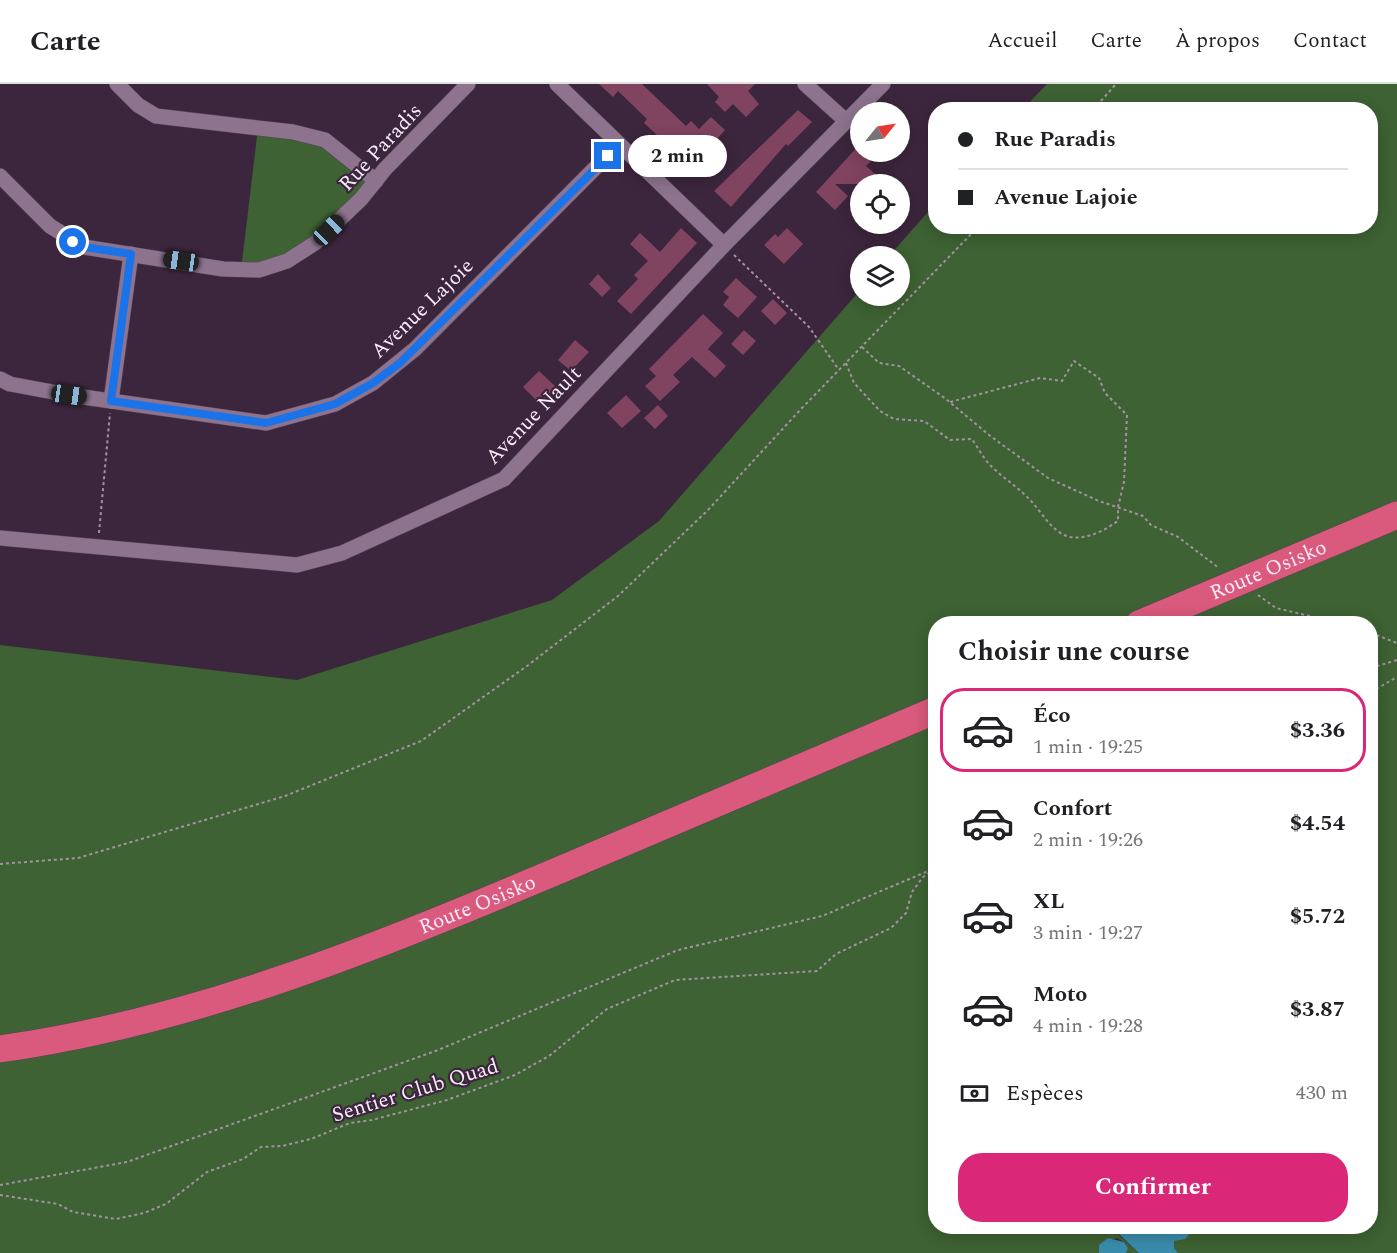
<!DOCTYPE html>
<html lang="fr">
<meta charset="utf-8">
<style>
:root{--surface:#fff;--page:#f6f6f6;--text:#202124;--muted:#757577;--line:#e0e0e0;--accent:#db2777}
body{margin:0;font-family:Spectral,serif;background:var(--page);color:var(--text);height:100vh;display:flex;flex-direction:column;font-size:22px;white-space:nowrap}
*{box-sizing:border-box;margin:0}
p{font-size:20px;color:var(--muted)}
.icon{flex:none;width:33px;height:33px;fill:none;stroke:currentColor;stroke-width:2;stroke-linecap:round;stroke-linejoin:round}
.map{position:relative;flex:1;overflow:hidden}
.sheet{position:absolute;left:928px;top:532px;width:450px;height:618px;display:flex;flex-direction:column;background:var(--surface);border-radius:24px;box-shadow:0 3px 15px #0003}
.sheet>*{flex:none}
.top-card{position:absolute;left:928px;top:18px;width:450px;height:132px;border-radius:24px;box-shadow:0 3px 15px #0003;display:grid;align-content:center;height:132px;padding:0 30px;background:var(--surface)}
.needle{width:39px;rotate:60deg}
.tools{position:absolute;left:850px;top:18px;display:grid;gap:12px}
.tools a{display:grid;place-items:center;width:60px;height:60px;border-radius:50%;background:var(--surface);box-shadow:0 3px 15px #0003;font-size:30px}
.end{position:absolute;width:27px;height:27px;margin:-14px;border:8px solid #1a73e8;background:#fff;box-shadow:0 0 0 3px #fff}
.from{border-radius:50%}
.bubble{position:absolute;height:42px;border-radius:21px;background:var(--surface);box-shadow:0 3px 15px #0003;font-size:20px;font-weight:700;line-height:42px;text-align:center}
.car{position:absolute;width:18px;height:36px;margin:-18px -9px;border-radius:8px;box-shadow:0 0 4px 2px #0007;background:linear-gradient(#222 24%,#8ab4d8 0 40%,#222 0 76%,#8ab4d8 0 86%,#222 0)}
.top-card b{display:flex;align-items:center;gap:21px;height:57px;font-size:22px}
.top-card b+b{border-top:2px solid var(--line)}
.top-card i{width:15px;height:15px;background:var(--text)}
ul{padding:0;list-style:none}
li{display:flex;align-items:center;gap:18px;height:84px;margin:0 12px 9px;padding:0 18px;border:3px solid transparent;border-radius:24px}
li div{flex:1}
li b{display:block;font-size:22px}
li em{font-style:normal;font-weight:700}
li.current{border-color:var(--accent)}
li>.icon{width:54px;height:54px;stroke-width:1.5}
h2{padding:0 30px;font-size:27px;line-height:72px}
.pay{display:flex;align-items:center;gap:15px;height:66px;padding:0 30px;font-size:22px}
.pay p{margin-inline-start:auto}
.button{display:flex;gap:12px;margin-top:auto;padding:12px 30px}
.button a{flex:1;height:69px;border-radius:24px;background:var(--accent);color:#fff;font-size:24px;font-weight:700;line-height:69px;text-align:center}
header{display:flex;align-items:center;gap:36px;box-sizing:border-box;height:84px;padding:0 30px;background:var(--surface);border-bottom:2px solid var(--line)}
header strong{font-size:28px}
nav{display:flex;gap:33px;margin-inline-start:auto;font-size:21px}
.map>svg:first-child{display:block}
</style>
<header>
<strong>Carte</strong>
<nav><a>Accueil</a><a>Carte</a><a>À propos</a><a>Contact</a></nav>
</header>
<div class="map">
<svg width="1397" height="1169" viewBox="0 0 1397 1169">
<rect width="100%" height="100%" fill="#3c263d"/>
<!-- green -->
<g fill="#3e6233">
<polygon points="1047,0 1397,0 1397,1169 1178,1169 1174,1164 1174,1157 1196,1143 1371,1143 1371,540 936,540 936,1143 1114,1143 1119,1151 1139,1169 1126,1169 1128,1164 1124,1158 1117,1154 1099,1161 1099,1169 0,1169 0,561 297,596 552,516 659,437 861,205 861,212 900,212 900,172 889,172 936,119 936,142 1371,142 1371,26 1023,25"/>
<polygon points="258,44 325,56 376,97 315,159 241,186"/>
</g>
<!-- water -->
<g fill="#3a8cac">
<polygon points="1114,1143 1196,1143 1185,1155 1174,1157 1174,1164 1178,1169 1139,1169 1120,1151"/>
<polygon points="1108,1154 1124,1158 1128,1164 1126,1169 1099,1169 1099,1161"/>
</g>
<!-- building -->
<g fill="#804360">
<polygon points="599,0 642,0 686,42 691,37 699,45 711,33 725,46 717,55 714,52 688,80 644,39 647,35 618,7 613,13"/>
<polygon points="707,0 755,0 748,7 759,20 746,33 733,20 725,28 715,18 719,13"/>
<polygon points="798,26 812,38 788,62 786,60 731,123 714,107"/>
<polygon points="861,59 861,68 880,68 866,82 886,100 835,100 848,112 835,126 816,108"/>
<polygon points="681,144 697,159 631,230 617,217 638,195 634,191 648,177 630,160 640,149 660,168"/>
<polygon points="787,144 803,160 784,180 764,161 775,150 778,153"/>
<polygon points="598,190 611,204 602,213 589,200"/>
<polygon points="736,194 757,213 738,234 723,221 729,213 723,208"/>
<polygon points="773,215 787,229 775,241 761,227"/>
<polygon points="703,230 723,249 708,265 726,282 715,294 692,273 673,291 680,298 660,317 645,302 656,292 649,285"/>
<polygon points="744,246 756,257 743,271 731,260"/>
<polygon points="575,256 589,268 571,287 558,276"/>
<polygon points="539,287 557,304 541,321 523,303"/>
<polygon points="626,311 641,327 622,344 607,329"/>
<polygon points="658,321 668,332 655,345 644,334"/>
</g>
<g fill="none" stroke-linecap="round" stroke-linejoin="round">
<!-- street casing -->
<g stroke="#564356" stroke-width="16">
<g id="street">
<polyline points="117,0 138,21 156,32 293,48 325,56 376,97"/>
<polyline points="557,0 724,161"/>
<polyline points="805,0 846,37"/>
<polyline points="0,92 50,142 84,163 223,185 259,186 287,177 315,159 361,115 385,85 468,0"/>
<polyline points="0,295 10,300 69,311 266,339 335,320 373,299 415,265 619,60"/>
<polyline points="111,317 131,170"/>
<polyline points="0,454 297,481 342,469 504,395 724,161 883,0"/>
</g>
</g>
<!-- highway casing -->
<g stroke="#564356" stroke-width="28">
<g id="highway">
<path id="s1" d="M1139,540L1397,431"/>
<path id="s2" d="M0,965C198,937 379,862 562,785C687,732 811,679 936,626"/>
</g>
</g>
<!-- path -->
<g stroke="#a492a4" stroke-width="2" stroke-dasharray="3 3" stroke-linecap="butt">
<polyline points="1093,26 1116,0"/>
<polyline points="734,171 809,243 839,286"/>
<polyline points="862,263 879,279 899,282 946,315 989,351 1048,394 1099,417 1143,432 1151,441 1178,453 1219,484"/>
<path d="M846,279L854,299L880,327L894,335L924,337L950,356L972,355C978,364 984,375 991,382C1003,394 1018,403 1030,416C1042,428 1052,449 1070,453C1087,456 1105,446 1118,437V423L1124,398L1127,331L1105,309L1099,294L1074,277L1062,297L1040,294L950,318"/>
<polyline points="99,449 110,329"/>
<polyline points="1258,511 1276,524 1343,540"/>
<polyline points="1371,549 1397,559"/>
<polyline points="1371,584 1397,576"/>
<polyline points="1371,608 1397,593"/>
<polyline points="0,780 78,774 285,712 421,657 527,582 618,512 708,426 801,325 979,142"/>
<polyline points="0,1101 127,1078 438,966 678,866 822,832 933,785"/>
<polyline points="0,1111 58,1120 73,1128 116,1135 144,1129 166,1120 207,1088 243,1075 261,1063 282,1062 311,1055 350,1039 372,1036 447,1016 515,991 549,972 607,925 675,896 817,887 836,870 891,844 906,829 912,808 923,793 936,785"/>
</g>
<!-- street -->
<use href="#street" stroke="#8d738d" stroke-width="15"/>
<!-- highway -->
<use href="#highway" stroke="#da5a7d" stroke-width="27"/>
</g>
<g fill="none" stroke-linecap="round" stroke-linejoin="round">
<!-- route -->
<polyline stroke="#1a73e8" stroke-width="8" points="73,158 84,163 131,170 111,317 266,339 335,320 373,299 400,279 608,72"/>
</g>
<g text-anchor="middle" stroke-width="4.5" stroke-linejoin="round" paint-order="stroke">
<!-- street labels -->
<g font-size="21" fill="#f9eaf9" stroke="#3c263d">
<text transform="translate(380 63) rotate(-47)" y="7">Rue Paradis</text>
<text transform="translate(422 224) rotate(-44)" y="7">Avenue Lajoie</text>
<text transform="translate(533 331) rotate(-46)" y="7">Avenue Nault</text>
<text dy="7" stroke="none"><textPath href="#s1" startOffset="140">Route Osisko</textPath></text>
<text dy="7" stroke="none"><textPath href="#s2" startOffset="500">Route Osisko</textPath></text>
<text transform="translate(415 1006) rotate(-17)" y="7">Sentier Club Quad</text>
</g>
</g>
</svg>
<div class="tools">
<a><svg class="needle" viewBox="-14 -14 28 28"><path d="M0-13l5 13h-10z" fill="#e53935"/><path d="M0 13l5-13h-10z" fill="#757577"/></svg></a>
<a><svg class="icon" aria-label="locate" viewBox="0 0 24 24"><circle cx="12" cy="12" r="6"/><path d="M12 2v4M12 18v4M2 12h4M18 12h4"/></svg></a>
<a><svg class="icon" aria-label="layers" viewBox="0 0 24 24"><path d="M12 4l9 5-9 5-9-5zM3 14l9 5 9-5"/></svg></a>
</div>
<i class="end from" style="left:73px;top:158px"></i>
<i class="end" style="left:608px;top:72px"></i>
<div class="bubble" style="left:628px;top:51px;width:99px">2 min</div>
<i class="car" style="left:329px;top:146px;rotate:46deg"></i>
<i class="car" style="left:181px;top:177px;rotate:278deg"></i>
<i class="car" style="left:69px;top:311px;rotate:98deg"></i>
<div class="top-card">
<b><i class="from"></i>Rue Paradis</b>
<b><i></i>Avenue Lajoie</b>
</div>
<section class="sheet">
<h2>Choisir une course</h2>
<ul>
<li class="current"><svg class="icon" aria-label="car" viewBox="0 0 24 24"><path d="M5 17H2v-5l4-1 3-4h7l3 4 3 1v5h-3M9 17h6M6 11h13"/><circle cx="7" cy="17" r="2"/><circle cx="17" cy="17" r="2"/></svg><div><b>Éco</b><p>1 min · 19:25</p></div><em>$3.36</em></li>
<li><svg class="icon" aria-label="car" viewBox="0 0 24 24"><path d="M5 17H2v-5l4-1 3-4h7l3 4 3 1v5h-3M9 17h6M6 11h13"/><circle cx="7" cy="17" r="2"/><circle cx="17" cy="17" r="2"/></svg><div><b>Confort</b><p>2 min · 19:26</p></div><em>$4.54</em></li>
<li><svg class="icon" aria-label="car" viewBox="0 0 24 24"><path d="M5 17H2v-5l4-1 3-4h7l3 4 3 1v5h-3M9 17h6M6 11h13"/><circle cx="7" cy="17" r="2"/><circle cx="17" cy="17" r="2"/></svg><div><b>XL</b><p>3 min · 19:27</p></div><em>$5.72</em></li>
<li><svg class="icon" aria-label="car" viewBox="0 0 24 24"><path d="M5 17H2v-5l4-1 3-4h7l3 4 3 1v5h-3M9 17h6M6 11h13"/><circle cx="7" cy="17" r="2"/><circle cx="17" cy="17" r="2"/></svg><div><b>Moto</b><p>4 min · 19:28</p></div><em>$3.87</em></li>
</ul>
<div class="pay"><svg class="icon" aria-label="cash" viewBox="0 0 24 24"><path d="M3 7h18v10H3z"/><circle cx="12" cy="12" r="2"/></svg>Espèces<p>430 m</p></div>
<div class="button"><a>Confirmer</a></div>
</section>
</div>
